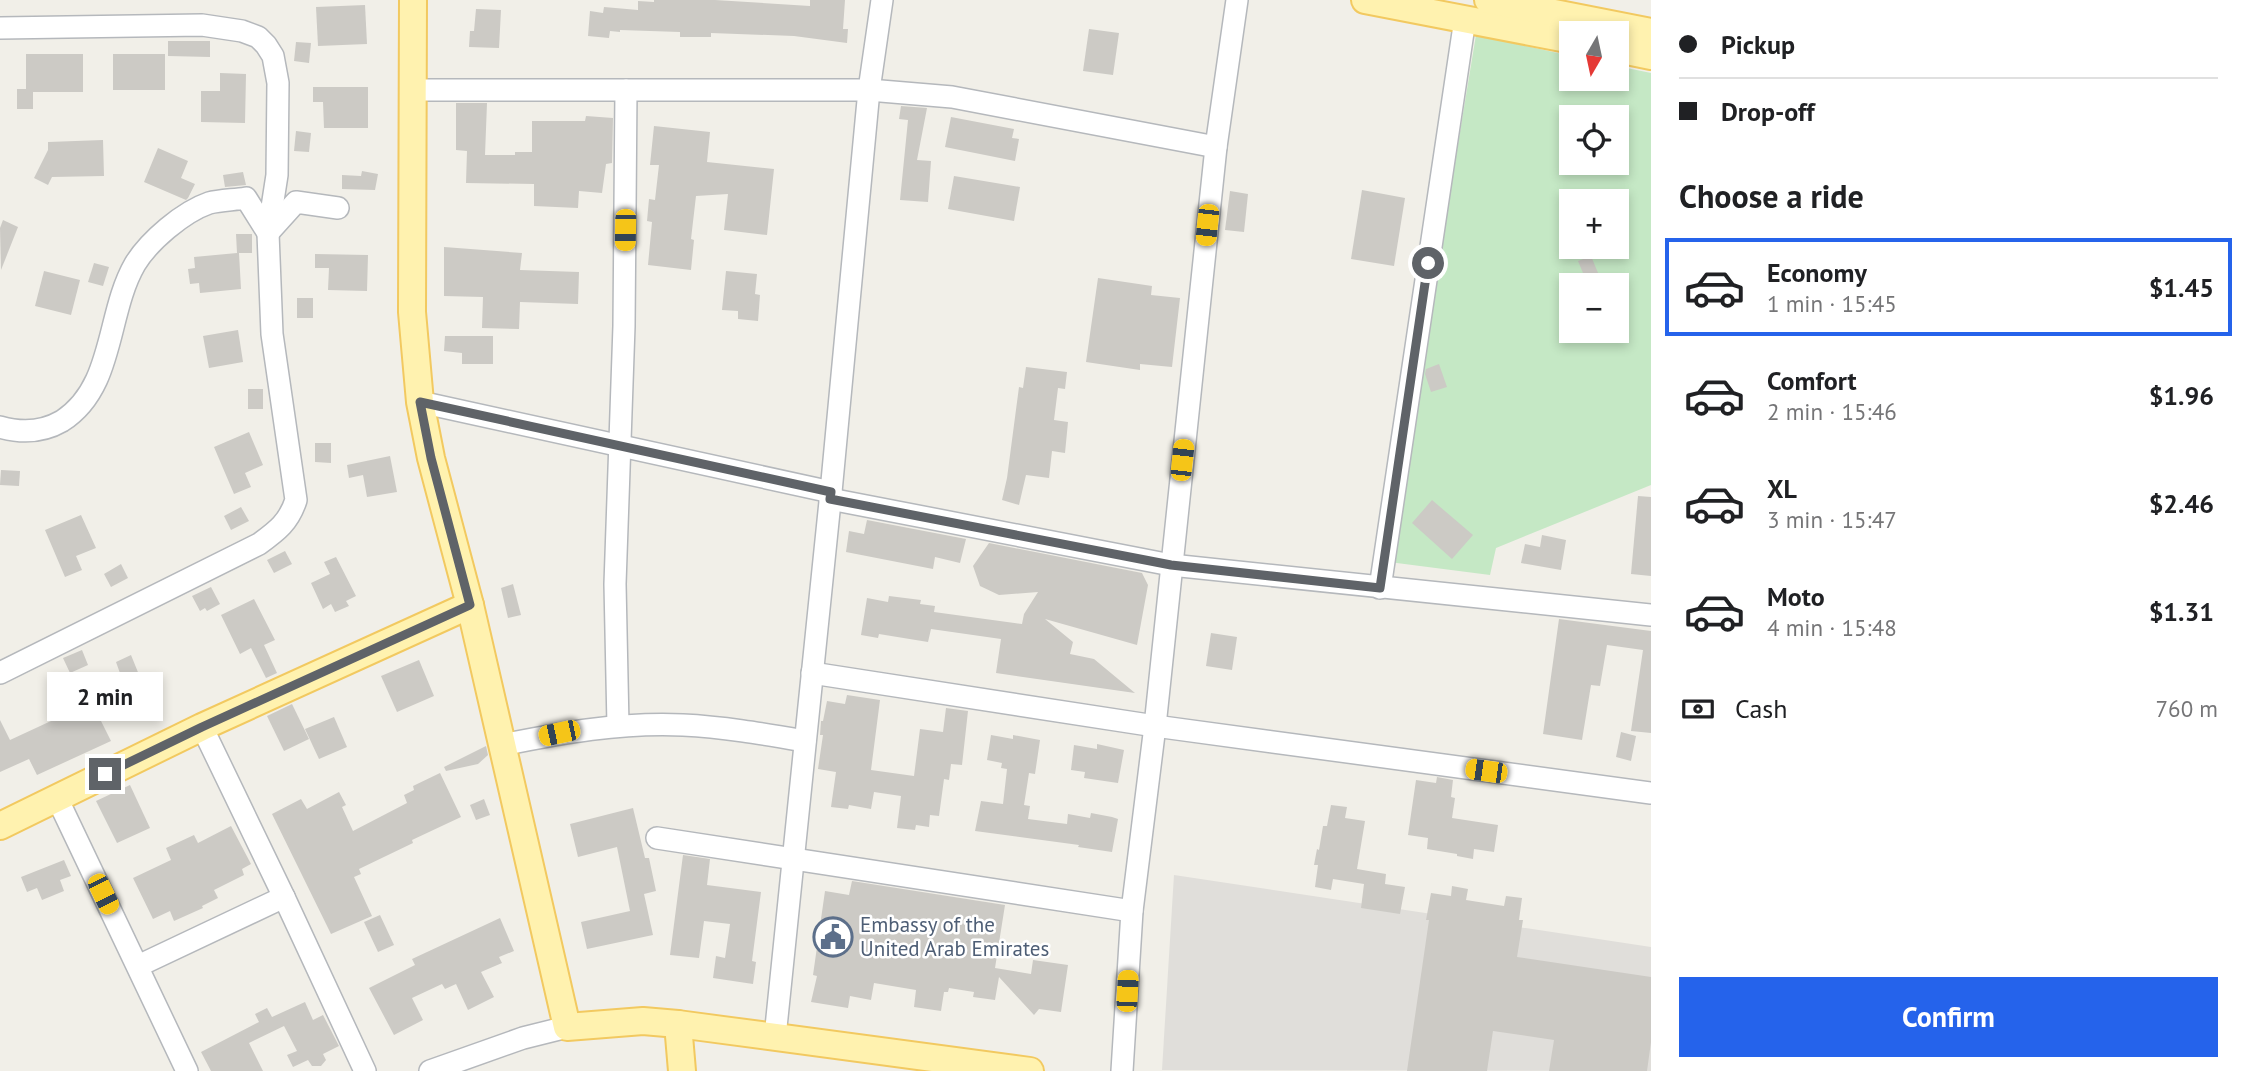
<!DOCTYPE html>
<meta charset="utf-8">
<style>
:root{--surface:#fff;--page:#f6f6f6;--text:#202124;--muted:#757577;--line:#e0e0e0;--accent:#2563eb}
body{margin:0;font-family:"PT Sans",sans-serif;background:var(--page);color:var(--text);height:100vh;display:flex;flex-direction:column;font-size:26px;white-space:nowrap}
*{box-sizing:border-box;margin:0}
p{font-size:23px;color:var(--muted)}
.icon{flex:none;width:38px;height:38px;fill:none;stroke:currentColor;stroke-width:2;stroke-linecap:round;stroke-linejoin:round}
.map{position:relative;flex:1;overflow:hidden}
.drawer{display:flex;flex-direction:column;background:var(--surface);width:595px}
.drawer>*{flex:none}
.hud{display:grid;align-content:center;height:154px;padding:0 28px;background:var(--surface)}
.needle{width:46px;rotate:189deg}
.buttons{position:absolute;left:1559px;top:21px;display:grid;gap:14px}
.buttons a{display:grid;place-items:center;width:70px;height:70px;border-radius:0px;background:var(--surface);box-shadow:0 4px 10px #0003;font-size:35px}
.end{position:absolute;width:32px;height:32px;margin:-16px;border:9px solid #5f6368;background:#fff;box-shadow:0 0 0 4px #fff}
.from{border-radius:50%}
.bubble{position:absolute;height:49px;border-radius:0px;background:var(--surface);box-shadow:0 4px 10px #0003;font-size:23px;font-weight:600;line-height:49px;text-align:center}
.car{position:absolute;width:21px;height:42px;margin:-21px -10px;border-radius:9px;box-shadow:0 0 5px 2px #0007;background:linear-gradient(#f5c518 24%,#345 0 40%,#f5c518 0 76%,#345 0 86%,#f5c518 0)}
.hud b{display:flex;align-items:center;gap:24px;height:66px;font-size:26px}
.hud b+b{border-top:2px solid var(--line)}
.hud i{width:18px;height:18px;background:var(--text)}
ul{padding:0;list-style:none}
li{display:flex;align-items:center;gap:21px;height:98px;margin:0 14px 10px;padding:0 14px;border:4px solid transparent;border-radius:0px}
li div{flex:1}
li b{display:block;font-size:26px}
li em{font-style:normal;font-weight:600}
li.selected{border-color:var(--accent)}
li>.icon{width:63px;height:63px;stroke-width:1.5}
h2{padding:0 28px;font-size:32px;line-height:84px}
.pay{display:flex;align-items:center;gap:18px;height:77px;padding:0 28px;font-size:26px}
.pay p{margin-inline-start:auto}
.action{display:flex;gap:14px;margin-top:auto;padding:14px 28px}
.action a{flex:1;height:80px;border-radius:0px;background:var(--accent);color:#fff;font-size:28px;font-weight:600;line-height:80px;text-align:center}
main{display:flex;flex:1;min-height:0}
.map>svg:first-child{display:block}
</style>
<main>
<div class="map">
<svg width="1651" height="1071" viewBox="0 0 1651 1071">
<rect width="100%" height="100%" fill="#f1efe8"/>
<!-- industrial -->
<polygon fill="#e0deda" points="1174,875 1651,947 1651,1071 1162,1070"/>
<!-- green -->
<path fill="#c5e8c5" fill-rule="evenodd" d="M1476,35L1571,56L1572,79H1617V66L1651,73V485L1496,548L1490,575L1389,562ZM1572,117H1617V163H1572ZM1572,201H1617V247H1572ZM1572,285H1617V331H1572Z"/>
<!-- building -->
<g fill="#cccac5">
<polygon points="654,0 715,0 810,6 810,0 845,0 843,29 848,29 847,43 794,36 711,33 711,37 680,37 680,32 620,30 620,32 610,31 609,38 588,36 590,11 603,13 604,7 638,10 638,1 654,2"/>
<polygon points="365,5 367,44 318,46 316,7"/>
<polygon points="476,9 501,10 499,48 469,47 470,31 474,31"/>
<polygon points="1089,29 1119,33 1113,75 1083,71"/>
<polygon points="168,41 210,41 210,57 168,56"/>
<polygon points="296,42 311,43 309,63 294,61"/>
<polygon points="26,54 83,54 83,92 33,92 33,109 17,109 17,89 26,89"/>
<rect x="113" y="54" width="52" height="36"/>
<polygon points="220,73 246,74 245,123 201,122 201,91 220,91"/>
<polygon points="313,87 368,87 368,128 324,128 323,102 313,102"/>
<polygon points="456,103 487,103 485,155 515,155 515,152 532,152 532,121 585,121 586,116 613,118 612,163 606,164 602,193 579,191 578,208 534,206 534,184 466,183 467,151 456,150"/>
<polygon points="901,106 927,108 917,160 931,161 928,202 900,200 908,120 899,119"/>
<polygon points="951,117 1014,129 1012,138 1019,139 1015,161 945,147"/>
<polygon points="654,126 710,132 707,162 774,169 767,235 724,230 728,194 696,196 691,239 694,240 691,270 648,265 652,222 647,221 649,199 655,200 659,165 650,165"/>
<polygon points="296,131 311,133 309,152 294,151"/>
<polygon points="103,140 104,176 52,177 48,185 34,178 48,150 48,142"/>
<polygon points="158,148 188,161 181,178 195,184 188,198 186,200 144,182"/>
<polygon points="362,171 378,174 375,190 342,189 342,175 361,176"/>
<polygon points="243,172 246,185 225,187 223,175"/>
<polygon points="954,176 1020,187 1014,221 948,209"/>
<polygon points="1362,190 1405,198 1394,266 1351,259"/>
<polygon points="1230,191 1248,194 1244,232 1225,230"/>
<polygon points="3,220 18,227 1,270 0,228"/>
<polygon points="236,234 252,234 252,253 239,253 241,289 200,293 199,283 190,284 188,269 195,268 194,257 237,253"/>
<polygon points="444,247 522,253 520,270 579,272 578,304 520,302 519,329 482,328 483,297 444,296"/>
<polygon points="315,254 368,255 367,291 328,290 329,268 315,268"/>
<polygon points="1591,256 1603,285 1588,285 1578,261"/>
<polygon points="94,263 109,267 103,286 88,282"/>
<polygon points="44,271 80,280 71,315 35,306"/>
<polygon points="726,271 757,274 755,294 760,295 758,321 738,319 738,311 722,310"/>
<polygon points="1098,278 1152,286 1151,295 1180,298 1172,367 1140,364 1140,370 1086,362"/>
<rect x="297" y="298" width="16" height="20"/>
<polygon points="238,330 243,362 209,368 203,336"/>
<polygon points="445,336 493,336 493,364 462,364 462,353 444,351"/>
<polygon points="1439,364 1447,387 1431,392 1425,374 1426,369"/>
<polygon points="1026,367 1067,372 1065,389 1058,388 1054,420 1068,422 1065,453 1052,451 1049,478 1026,475 1019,505 1002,500 1007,478 1019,387 1023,388"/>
<rect x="248" y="389" width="15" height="20"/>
<polygon points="249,432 263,465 245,473 251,487 234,494 214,447"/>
<polygon points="315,443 331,443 331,463 315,462"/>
<polygon points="390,456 397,492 367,497 363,475 349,478 347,465"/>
<polygon points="1,470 20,471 19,486 0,485"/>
<polygon points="1638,496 1651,497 1651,576 1631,574"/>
<polygon points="1432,500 1473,535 1452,559 1412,523"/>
<polygon points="241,507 249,521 231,530 224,516"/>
<polygon points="81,515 96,548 76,556 82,570 65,577 45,530"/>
<polygon points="867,520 966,539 960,563 935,557 933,569 846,552 849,531 864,534"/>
<polygon points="1542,535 1566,540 1561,570 1521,563 1525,544 1540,547"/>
<polygon points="989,543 1142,573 1148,585 1137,645 1045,619 1073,642 1070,654 1094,659 1135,693 996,673 1001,639 931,629 928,642 879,634 878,638 861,635 867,598 888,602 889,596 921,600 920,604 935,606 934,612 1022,624 1024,614 1038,592 999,595 980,586 973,566"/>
<polygon points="285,551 292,564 274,573 267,560"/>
<polygon points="336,557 356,596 346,601 349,606 335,612 331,604 323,609 311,583 330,574 324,562"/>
<polygon points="121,564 128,578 111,587 104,574"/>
<polygon points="513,584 521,615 508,618 501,588"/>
<polygon points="211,587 220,604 207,611 205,608 200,611 192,596"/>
<polygon points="254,599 275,640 264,645 277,673 266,678 251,648 240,654 221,615"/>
<polygon points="1559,619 1651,631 1651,733 1631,731 1643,650 1607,645 1600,686 1591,685 1582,740 1543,734"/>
<polygon points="1211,633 1237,637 1232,670 1206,666"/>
<polygon points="82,650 88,665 70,673 63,658"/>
<polygon points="131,655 148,697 99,717 111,741 37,775 29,759 0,772 0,720 10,740 107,695 102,683 121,676 116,662"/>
<polygon points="419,660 434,696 397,712 381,676"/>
<polygon points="847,695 880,700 871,770 914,776 920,729 943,732 946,708 968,711 962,765 951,764 949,780 944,779 939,816 930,815 929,827 916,825 915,830 897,828 901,796 874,792 871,809 849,805 848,809 831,807 836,772 818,769 823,735 820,735 821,721 823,721 827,701 845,704"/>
<polygon points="292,704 309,739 284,751 267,716"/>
<polygon points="334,717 347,747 319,759 305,729"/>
<polygon points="1621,732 1636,736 1631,761 1616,757"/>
<polygon points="991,735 1013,739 1013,735 1040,740 1035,774 1029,773 1024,805 1030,806 1028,819 1067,824 1068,814 1090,818 1091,813 1112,817 1118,819 1112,852 1078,847 1079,845 975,831 981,801 1003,804 1007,769 1001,768 1002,763 987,760"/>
<polygon points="1097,744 1124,750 1118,783 1084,778 1085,772 1071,770 1074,745 1097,749"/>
<polygon points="486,746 488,755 478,764 446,771 444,767"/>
<polygon points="440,773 461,817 412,840 413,843 359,869 361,874 354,877 372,916 331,934 272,814 301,799 307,809 339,792 346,805 342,807 353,831 407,803 404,795 414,790 413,786"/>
<polygon points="1437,777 1453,780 1451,797 1455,798 1452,818 1498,825 1494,852 1474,849 1473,859 1457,856 1457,854 1427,849 1428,838 1408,835 1416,780 1436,783"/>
<polygon points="130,785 150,828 117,843 96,801"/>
<polygon points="484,799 490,815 476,820 470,805"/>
<polygon points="1331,805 1347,807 1345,818 1365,821 1357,869 1386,874 1385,884 1405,887 1400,914 1361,908 1364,884 1333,879 1331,890 1315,887 1318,865 1314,865 1317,849 1319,850 1323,826 1327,826"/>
<polygon points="633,808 645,858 649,858 656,891 644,894 653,935 587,949 581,922 630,911 617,847 578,857 570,824"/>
<polygon points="231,826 251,864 242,869 244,875 214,890 218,898 202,906 203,908 174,921 170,911 153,919 133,878 171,860 166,848 194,835 198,843"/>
<polygon points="683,855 710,859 707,885 761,892 752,961 756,962 753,984 713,978 716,956 725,958 730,924 704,921 699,958 670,955"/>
<polygon points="64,860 71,876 60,880 64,891 42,900 37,888 27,892 21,877"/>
<polygon points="852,881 1005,905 995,968 1031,974 1033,960 1068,965 1061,1012 1039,1009 1034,1015 999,977 995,1000 973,997 974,992 949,988 948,992 944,992 941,1011 914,1007 916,990 874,983 871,1000 850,996 848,1008 811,1002 817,976 813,975 825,891 849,895"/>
<polygon points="1452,886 1468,889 1466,900 1504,906 1506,896 1522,898 1519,920 1523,920 1517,957 1651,977 1651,1042 1647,1071 1549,1071 1554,1040 1493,1031 1487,1071 1407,1071 1429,920 1426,920 1431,893 1451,896"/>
<polygon points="380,915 394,945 378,952 364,922"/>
<polygon points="500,918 514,951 499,957 502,963 481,972 494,997 468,1010 456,984 445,989 442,984 412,998 423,1020 394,1035 369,988 415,965 412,959"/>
<polygon points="305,1002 313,1020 323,1015 339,1046 323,1054 326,1060 321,1066 312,1066 308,1060 293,1067 287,1055 297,1051 284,1026 249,1043 263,1071 211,1071 201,1052 259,1022 255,1014 267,1008 272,1017"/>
</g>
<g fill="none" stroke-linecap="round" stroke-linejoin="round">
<!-- minor casing -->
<g stroke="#b5b8bc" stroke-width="24">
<g id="minor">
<path d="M0,28L202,25L242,31L258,37L266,45L273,56L278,83L277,175L268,233L272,334L296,500C289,522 277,531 259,544L0,673"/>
<polyline points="413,90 869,90 952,97 1216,147"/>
<polyline points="420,402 831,492"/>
<path d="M0,427C21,433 43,432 62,421C115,387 106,314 135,264C149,241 183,212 209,203C220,200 234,200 246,198L268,233L296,202L338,208"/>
<polyline points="830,499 1171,565 1651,615"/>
<polyline points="1380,588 1465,19"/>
<polyline points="812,673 1155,726 1651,793"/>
<polyline points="618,726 615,584 624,326 626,90"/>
<polyline points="202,727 284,897 365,1071"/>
<path d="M502,745C561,733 621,722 683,725C724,727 764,734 805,741"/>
<polyline points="57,798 187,1071"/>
<polyline points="657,838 1132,911"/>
<polyline points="138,966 284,897"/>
<polyline points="775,1037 831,492 869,90 882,0"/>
<polyline points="430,1071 523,1038 567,1027"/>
<polyline points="1122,1071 1132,911 1155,726 1216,147 1237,0"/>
</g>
</g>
<!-- major casing -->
<g stroke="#f2c960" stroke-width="30">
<g id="major">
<polyline points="413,0 412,312 420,402 431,458 470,605 567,1027 643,1021 678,1024 1030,1071"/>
<polyline points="1365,0 1572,40"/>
<polyline points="1488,0 1651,32"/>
<polyline points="1617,49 1651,56"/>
<polyline points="0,826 202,727 470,605"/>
<polyline points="678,1024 682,1071"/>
</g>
</g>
<!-- minor -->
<use href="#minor" stroke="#fff" stroke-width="21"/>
<!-- major -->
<use href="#major" stroke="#fff2af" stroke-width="26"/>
</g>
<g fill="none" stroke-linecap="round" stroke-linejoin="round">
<!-- route -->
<polyline stroke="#5f6368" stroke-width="9" points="105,774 202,727 470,605 431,458 420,402 831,492 830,499 1171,565 1380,588 1428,263"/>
</g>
<!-- icons -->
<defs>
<g id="civic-ring" transform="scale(2.0125)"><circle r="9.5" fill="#fff" stroke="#5c6f8a" stroke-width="1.5"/><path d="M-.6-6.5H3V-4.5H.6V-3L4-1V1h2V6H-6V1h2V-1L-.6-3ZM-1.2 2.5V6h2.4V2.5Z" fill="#5c6f8a"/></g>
</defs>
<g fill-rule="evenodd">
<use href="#civic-ring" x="833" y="937"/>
</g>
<g text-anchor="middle" stroke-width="5" stroke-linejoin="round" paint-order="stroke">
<!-- service labels -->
<g font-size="21" fill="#4e5e75" stroke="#fff" text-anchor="start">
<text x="860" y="932">Embassy of the<tspan x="860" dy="24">United Arab Emirates</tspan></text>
</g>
</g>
</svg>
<div class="buttons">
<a><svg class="needle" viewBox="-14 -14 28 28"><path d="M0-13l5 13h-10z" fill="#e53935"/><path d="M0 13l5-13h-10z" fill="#757577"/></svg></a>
<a><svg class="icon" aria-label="locate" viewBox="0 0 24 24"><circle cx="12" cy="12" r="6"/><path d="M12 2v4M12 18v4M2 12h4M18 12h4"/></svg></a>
<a>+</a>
<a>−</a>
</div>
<i class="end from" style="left:1428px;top:263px"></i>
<i class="end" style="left:105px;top:774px"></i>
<div class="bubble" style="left:47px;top:672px;width:116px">2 min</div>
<i class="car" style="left:1207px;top:225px;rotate:186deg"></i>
<i class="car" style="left:625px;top:230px;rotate:181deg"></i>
<i class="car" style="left:1182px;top:460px;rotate:6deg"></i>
<i class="car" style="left:559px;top:733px;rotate:258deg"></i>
<i class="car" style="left:1486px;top:771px;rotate:278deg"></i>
<i class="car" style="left:103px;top:894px;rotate:154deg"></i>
<i class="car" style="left:1127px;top:991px;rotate:3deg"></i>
</div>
<section class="drawer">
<div class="hud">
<b><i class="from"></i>Pickup</b>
<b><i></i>Drop-off</b>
</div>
<h2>Choose a ride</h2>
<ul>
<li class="selected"><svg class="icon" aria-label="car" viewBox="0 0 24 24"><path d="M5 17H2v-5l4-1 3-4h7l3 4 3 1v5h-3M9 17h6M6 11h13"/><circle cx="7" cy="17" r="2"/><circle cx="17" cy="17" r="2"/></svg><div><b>Economy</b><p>1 min · 15:45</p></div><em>$1.45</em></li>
<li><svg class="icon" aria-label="car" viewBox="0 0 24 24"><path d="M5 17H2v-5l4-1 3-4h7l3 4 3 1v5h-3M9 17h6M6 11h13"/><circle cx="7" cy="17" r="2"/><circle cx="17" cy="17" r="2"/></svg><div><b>Comfort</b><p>2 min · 15:46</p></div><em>$1.96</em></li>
<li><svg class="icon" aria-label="car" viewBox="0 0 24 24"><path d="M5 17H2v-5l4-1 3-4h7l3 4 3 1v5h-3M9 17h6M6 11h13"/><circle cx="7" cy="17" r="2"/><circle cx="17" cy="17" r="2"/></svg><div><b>XL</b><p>3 min · 15:47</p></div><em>$2.46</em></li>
<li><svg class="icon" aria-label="car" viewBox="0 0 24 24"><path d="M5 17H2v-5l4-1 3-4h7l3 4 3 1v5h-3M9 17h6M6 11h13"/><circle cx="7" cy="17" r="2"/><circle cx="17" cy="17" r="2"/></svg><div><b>Moto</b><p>4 min · 15:48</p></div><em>$1.31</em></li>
</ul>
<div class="pay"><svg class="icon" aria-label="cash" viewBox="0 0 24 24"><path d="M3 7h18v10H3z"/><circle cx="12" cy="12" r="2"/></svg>Cash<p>760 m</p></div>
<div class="action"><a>Confirm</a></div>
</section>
</main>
